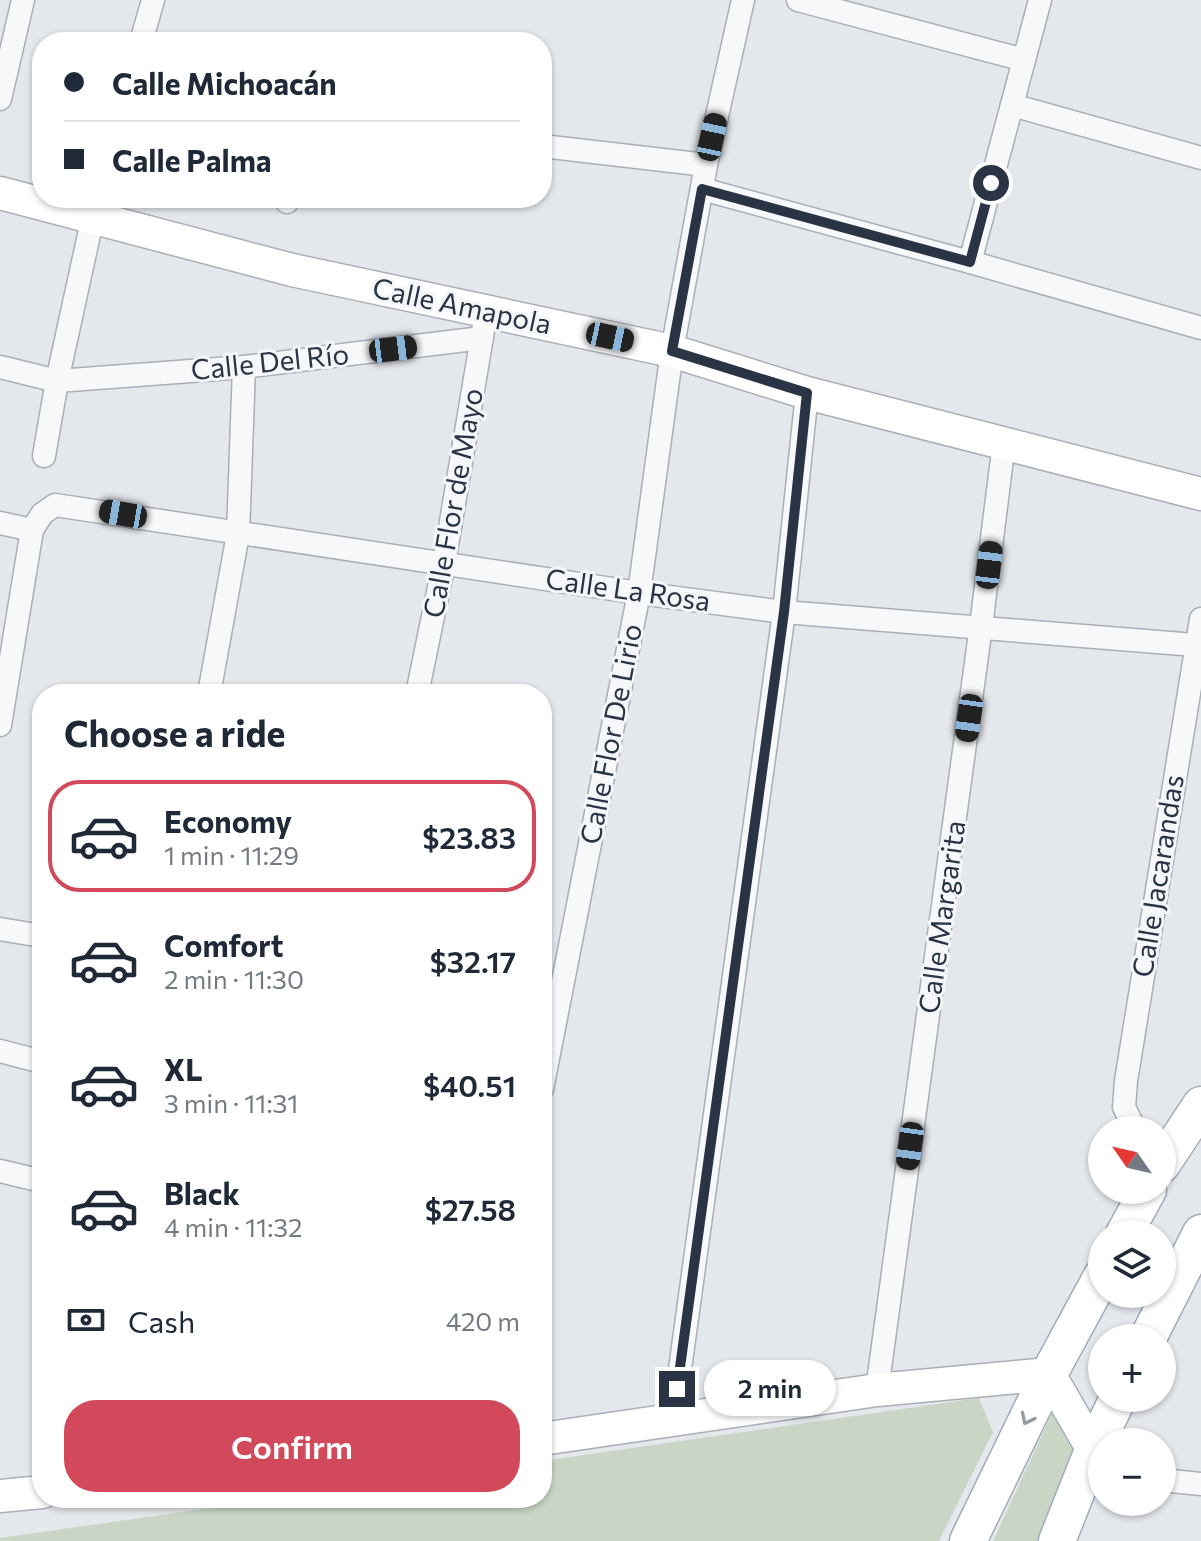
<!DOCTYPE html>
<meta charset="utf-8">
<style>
:root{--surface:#fff;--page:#f2f2f3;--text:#1f2937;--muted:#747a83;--line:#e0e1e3;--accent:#d1495b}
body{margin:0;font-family:Commissioner,sans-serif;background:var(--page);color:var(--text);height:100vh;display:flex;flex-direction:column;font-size:30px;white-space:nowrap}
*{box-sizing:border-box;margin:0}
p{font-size:26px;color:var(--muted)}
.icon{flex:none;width:44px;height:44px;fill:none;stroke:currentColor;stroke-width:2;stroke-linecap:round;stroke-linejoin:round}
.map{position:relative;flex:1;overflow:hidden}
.sheet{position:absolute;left:32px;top:684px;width:520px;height:824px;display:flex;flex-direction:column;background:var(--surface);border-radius:32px;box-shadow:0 2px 6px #0004}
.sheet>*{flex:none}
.banner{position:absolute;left:32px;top:32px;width:520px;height:176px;border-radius:32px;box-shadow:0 2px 6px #0004;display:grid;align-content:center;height:176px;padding:0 32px;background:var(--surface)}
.needle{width:52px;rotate:304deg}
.controls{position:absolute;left:1088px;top:1116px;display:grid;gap:16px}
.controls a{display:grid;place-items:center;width:88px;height:88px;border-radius:50%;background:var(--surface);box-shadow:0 2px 6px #0004;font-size:40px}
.end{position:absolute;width:36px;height:36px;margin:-18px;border:10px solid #2b3445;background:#fff;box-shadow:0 0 0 4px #fff}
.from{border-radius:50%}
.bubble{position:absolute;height:56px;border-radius:28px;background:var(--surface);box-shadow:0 2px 6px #0004;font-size:26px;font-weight:600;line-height:56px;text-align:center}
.car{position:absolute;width:24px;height:48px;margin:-24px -12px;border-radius:10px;box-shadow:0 0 6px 2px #0007;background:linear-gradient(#222 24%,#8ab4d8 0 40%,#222 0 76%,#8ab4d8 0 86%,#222 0)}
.banner b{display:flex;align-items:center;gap:28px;height:76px;font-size:30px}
.banner b+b{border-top:2px solid var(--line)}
.banner i{width:20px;height:20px;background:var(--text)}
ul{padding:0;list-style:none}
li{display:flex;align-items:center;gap:24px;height:112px;margin:0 16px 12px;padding:0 16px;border:4px solid transparent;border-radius:32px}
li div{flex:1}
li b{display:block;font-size:30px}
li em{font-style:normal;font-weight:600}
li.current{border-color:var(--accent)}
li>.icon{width:72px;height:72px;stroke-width:1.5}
h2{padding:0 32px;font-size:36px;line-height:96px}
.pay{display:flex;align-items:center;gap:20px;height:88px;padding:0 32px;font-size:30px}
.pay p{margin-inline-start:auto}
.cta{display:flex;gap:16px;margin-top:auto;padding:16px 32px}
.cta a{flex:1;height:92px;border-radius:32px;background:var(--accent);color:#fff;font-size:32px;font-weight:600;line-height:92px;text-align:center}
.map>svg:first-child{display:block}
</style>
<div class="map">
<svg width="1201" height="1541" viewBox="0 0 1201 1541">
<rect width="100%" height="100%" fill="#e4e7ec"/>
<!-- green -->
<g fill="#c9d6c5">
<polygon points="979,1398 993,1432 939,1541 0,1541 0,1538 280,1498 542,1498 542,1461"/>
<polygon points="1053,1411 1082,1449 1045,1541 993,1541"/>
</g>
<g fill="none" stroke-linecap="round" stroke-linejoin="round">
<!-- street casing -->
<g stroke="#a9aeb7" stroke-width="25">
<g id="street">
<polyline points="798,0 1024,60"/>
<polyline points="141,42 153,0"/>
<polyline points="0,99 23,0"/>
<polyline points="1012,105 1201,158"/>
<polyline points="542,146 706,165"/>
<polyline points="702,189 970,262 1201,328"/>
<polyline points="287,202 287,198"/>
<polyline points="970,262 1040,0"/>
<polyline points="0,367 57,381 244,367 482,338"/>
<polyline points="44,456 57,381 97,198"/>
<polyline points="0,523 32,530"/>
<polyline points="209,694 238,534 244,367"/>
<polyline points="417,694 444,563 484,325"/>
<polyline points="0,725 32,530 42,514 55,505 639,593 784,612 1195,645"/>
<polyline points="0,929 42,936"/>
<polyline points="0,1051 42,1062"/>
<polyline points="542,1089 639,593 672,351 706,165 743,0"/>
<polyline points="1135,1130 1124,1107 1126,1081 1201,619"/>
<polyline points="0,1171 42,1181"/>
<polyline points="877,1390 981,626 1004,443"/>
<polyline points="673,1420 784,612 807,393"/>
<polyline points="1162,1480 1201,1484"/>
</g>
</g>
<!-- secondary casing -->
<g stroke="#a9aeb7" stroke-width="35">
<g id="secondary">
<polyline points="0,193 292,270 672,351 807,393 1201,494"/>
<polyline points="542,1439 877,1390 1049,1374 1093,1450"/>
<polyline points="0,1496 42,1492"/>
</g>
</g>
<!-- primary casing -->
<g stroke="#a3abb8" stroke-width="39">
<g id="primary">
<polyline points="1162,1164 1201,1105"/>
<polyline points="1124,1234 1148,1190"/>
<polyline points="1148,1338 1201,1233"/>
<polyline points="968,1541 1049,1374 1102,1276"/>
<polyline points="1057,1541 1093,1450 1118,1398"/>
</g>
</g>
<!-- street -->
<use href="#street" stroke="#f7f8fa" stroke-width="22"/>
<!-- secondary -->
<use href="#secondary" stroke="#fff" stroke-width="32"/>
<!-- primary -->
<use href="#primary" stroke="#fff" stroke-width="36"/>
</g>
<!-- one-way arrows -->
<defs><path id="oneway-chevron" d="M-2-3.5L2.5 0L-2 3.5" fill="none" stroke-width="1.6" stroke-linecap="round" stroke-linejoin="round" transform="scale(2)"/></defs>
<use stroke="#959aa2" href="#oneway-chevron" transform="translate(1027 1419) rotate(116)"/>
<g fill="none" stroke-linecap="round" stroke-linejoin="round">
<!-- route -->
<polyline stroke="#2b3445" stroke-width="10" points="677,1389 784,612 807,393 672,351 702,189 970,262 991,183"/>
</g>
<g text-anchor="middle" stroke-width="6" stroke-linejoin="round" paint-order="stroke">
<!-- street labels -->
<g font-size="28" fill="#2b3445" stroke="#f4f6f9">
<text transform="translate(462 306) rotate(12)" y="10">Calle Amapola</text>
<text transform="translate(270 362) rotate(-6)" y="10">Calle Del Río</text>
<text transform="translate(453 503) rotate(-80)" y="10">Calle Flor de Mayo</text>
<text transform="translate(628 590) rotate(8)" y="10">Calle La Rosa</text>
<text transform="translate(611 734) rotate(-79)" y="10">Calle Flor De Lirio</text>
<text transform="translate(1158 876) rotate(-81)" y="10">Calle Jacarandas</text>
<text transform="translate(942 917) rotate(-82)" y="10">Calle Margarita</text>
</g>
</g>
</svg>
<div class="controls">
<a><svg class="needle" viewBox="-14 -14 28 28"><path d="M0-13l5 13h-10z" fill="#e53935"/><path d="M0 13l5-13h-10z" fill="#747a83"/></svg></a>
<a><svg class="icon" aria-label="layers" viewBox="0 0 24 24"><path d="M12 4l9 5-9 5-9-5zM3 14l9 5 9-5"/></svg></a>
<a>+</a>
<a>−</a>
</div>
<i class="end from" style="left:991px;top:183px"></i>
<i class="end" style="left:677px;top:1389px"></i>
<div class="bubble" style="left:704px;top:1360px;width:132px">2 min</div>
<i class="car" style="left:712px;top:137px;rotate:12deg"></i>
<i class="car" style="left:610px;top:337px;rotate:102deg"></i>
<i class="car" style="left:393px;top:349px;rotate:83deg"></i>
<i class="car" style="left:123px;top:514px;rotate:280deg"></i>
<i class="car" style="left:989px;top:565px;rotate:7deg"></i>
<i class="car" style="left:969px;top:718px;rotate:188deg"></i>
<i class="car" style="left:910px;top:1146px;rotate:188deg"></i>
<div class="banner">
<b><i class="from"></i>Calle Michoacán</b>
<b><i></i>Calle Palma</b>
</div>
<section class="sheet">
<h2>Choose a ride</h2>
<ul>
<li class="current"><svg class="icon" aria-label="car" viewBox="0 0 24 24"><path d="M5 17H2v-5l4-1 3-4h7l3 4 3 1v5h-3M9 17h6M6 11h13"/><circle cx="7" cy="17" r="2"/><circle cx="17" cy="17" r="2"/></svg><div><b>Economy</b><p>1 min · 11:29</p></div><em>$23.83</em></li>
<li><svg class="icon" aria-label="car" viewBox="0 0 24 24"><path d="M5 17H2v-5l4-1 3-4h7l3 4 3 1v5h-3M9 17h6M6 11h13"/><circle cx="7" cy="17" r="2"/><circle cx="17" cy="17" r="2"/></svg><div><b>Comfort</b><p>2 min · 11:30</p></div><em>$32.17</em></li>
<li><svg class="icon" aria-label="car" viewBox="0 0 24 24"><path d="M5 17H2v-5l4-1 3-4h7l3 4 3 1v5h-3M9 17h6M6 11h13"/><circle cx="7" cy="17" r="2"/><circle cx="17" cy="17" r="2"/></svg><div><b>XL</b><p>3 min · 11:31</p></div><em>$40.51</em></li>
<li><svg class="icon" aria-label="car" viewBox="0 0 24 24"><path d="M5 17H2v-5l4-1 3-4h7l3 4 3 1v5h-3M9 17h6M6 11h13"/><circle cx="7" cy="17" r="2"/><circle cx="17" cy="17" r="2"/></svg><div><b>Black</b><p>4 min · 11:32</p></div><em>$27.58</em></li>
</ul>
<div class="pay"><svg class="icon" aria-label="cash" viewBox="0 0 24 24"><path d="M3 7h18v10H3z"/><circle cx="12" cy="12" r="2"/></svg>Cash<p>420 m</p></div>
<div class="cta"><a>Confirm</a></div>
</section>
</div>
